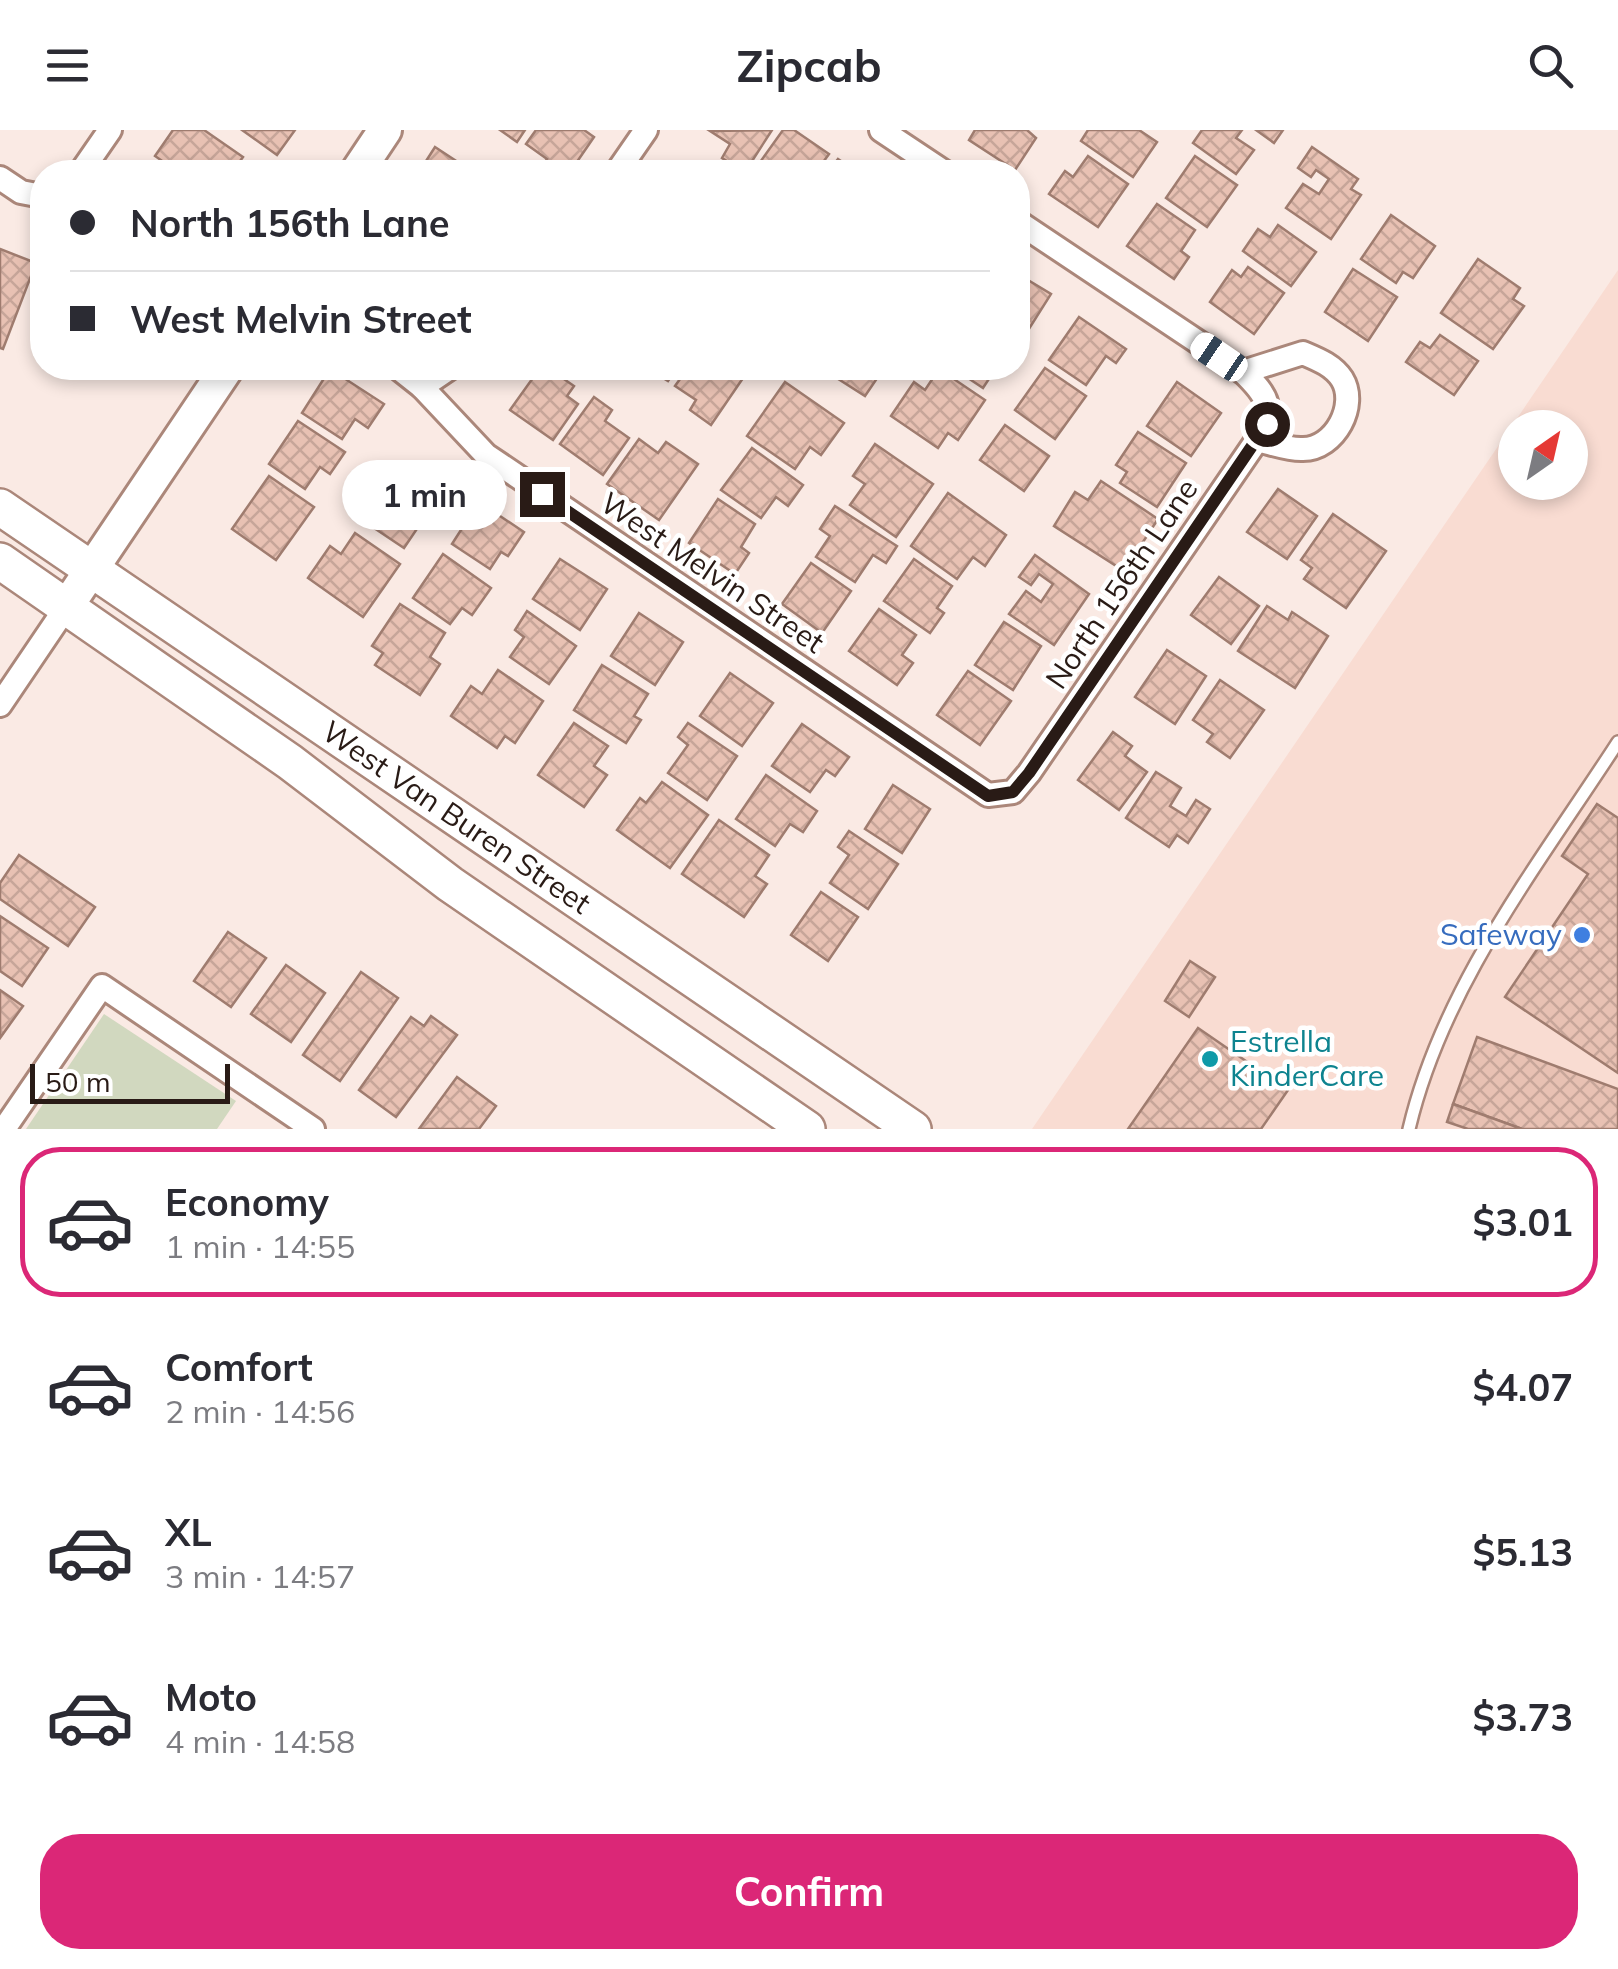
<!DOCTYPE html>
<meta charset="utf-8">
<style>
:root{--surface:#fff;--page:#f2f2f3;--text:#2b2b33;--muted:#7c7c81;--line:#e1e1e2;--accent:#db2777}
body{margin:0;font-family:Mulish,sans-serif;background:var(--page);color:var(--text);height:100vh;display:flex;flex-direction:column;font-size:38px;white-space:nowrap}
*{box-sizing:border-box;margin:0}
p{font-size:32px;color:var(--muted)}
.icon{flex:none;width:55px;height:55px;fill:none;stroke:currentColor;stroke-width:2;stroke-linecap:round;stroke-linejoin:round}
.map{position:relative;height:999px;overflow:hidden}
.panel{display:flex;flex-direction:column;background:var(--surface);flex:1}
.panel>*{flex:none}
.top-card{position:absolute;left:30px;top:30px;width:1000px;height:220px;border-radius:40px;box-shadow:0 5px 15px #0003;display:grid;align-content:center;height:220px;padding:0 40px;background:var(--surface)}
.needle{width:65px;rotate:34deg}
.buttons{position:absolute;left:1498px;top:280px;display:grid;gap:20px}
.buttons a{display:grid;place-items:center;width:90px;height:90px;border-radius:50%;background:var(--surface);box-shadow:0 5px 15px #0003;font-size:50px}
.scale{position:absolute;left:30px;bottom:25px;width:200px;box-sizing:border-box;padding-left:10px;border:5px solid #291b16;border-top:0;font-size:28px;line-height:35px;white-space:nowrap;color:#291b16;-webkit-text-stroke:8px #fff;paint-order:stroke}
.end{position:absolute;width:45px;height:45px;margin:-22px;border:12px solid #291b16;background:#fff;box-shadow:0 0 0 5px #fff}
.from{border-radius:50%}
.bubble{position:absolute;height:70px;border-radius:35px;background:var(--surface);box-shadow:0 5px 15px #0003;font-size:32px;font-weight:700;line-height:70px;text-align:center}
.car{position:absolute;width:30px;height:60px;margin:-30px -15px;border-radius:12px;box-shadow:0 0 8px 2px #0007;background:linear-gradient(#fff 24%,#345 0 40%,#fff 0 76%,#345 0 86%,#fff 0)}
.top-card b{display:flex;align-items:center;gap:35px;height:95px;font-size:38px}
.top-card b+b{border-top:2px solid var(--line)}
.top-card i{width:25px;height:25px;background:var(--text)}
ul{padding:18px 0 0;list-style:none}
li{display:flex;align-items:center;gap:30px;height:150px;margin:0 20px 15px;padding:0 20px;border:5px solid transparent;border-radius:40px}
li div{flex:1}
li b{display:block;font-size:38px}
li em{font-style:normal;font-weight:700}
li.current{border-color:var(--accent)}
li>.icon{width:90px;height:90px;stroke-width:1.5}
.button{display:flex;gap:20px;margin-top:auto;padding:20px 40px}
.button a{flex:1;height:115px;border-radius:40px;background:var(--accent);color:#fff;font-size:40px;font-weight:700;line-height:115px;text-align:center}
header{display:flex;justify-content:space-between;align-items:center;height:130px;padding:0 40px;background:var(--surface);font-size:45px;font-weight:700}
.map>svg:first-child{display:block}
</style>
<header><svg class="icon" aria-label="menu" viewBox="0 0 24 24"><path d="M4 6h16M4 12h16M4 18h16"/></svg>Zipcab<svg class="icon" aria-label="search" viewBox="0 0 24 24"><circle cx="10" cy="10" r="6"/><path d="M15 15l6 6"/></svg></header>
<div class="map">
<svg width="1618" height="999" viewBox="0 0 1618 999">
<defs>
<pattern id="building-cross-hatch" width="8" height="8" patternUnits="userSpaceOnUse" patternTransform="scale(2.5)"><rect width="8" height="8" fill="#e8c1b3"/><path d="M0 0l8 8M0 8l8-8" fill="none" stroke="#c7a599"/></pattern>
</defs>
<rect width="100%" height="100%" fill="#faeae4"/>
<!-- built -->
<path fill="#f9dcd2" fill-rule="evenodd" d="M1618,140V999H1032L1565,218ZM1515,298H1570V352H1515Z"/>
<!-- park -->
<polygon fill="#d1d8bf" points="104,884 236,971 217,999 26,999"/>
<!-- building -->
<g fill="url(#building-cross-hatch)" stroke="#9f7c6f" stroke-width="2.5">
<polygon points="173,0 204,0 243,27 232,42 178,42 155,26"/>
<polygon points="242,0 295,0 277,25"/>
<polygon points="500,0 525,0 517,12"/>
<polygon points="536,0 584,0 594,7 570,42 546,42 540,39 547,29 526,14"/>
<polygon points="772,0 745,42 722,28 730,14 710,1"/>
<polygon points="783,0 794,0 829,24 816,42 753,42"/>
<polygon points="975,0 1027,0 1036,8 1015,40 969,10"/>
<polygon points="1088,0 1139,0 1157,12 1133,47 1081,11"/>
<polygon points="1202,0 1242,0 1236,8 1254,20 1236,44 1193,13"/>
<polygon points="1256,0 1283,0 1274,13"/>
<polygon points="435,17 467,38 464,42 419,42"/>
<polygon points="1312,17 1358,49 1351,59 1361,65 1331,109 1286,78 1303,54 1319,64 1329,49 1316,40 1311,47 1298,38"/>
<polygon points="1088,26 1128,54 1098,97 1049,64 1065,41 1073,47"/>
<polygon points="1195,26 1237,55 1207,97 1166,68"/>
<polygon points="838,29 857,42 828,42"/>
<polygon points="1157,74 1195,100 1181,121 1189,127 1174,149 1127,116"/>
<polygon points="1391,85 1435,116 1413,148 1403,142 1396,153 1361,129"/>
<polygon points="1278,95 1316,122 1291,156 1243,121 1258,99 1270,107"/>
<polygon points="0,119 36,133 3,219 0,218"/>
<polygon points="1478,129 1520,158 1513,169 1524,176 1493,219 1441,183"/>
<polygon points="1248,137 1284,163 1254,204 1210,172 1232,140 1241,147"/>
<polygon points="1353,139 1397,167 1368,211 1325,182"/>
<polygon points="1018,144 1051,164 1022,210 1018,207"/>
<polygon points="1079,187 1126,219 1116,233 1106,226 1086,255 1049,230"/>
<polygon points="1440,205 1478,231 1454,265 1406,232 1420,212 1430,218"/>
<polygon points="540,238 548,238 574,256 567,266 578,274 553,310 510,280"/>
<polygon points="627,238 677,238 668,251 647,238 641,247"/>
<polygon points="688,238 727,238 743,248 711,295 690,280 696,270 675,256"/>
<polygon points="821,238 884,238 865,266"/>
<polygon points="953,238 996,238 983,258"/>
<polygon points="1045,238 1086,266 1055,309 1015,280"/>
<polygon points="330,239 384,274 368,298 355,289 342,309 302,283"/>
<polygon points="939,239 985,270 958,310 948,303 938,318 891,286 914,252 925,260"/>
<polygon points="785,252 844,293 821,325 810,317 795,339 747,306"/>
<polygon points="1177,252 1221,283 1191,326 1147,296"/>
<polygon points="594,267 612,280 605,291 629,308 603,345 560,314"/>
<polygon points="298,291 345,322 330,344 320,337 305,359 269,334"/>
<polygon points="1005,295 1049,326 1024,361 980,330"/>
<polygon points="1138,302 1186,333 1157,377 1120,353 1127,342 1116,335"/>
<polygon points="639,309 658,323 666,312 698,334 659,390 607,354"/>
<polygon points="875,314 933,354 896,407 850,375 865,354 853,346"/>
<polygon points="752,318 803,355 788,376 776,367 761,388 721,360"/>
<polygon points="269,346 314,377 276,430 232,399"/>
<polygon points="385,346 431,378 404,418 368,394 381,376 370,368"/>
<polygon points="1101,351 1158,389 1124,441 1054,396 1075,362 1088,370"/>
<polygon points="1278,359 1317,386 1287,429 1247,402"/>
<polygon points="948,363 1006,405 985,436 973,427 957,449 911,416"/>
<polygon points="718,369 755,394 741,417 749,423 735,444 689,413"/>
<polygon points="479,372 524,402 508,426 501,422 490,439 452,414"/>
<polygon points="835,376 897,416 886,433 873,425 855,452 816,427 830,406 820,399"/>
<polygon points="1333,384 1386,421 1346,478 1304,449 1312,438 1301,430"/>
<polygon points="355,403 400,434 363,487 308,448 330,416 341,424"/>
<polygon points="443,424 491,458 472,485 462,478 450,494 413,468"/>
<polygon points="1035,425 1089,464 1054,515 1009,484 1026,461 1041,472 1053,454 1039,444 1031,455 1019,447"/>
<polygon points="560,429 607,459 580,500 533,469"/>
<polygon points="914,429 952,456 937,478 944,483 930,503 884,471"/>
<polygon points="811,433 851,461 822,503 782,474"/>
<polygon points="1219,447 1259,476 1231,514 1191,485"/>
<polygon points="400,474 445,503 430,527 440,534 420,565 375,535 383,523 372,516"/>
<polygon points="1267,476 1288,490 1292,482 1328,506 1295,558 1238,521"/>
<polygon points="879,479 916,505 902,525 913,533 897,555 849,521"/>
<polygon points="527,481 576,516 549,554 510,527 524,507 515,500"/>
<polygon points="639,483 683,512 655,555 611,526"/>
<polygon points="1004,492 1041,516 1013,560 975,535"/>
<polygon points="1167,520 1206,546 1175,594 1135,567"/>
<polygon points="602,535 648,564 634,586 641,590 626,613 574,580"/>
<polygon points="498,540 543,571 515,613 505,606 497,618 451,586 471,556 482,564"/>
<polygon points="968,541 1011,571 980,615 937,585"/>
<polygon points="730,543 773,573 742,616 700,586"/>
<polygon points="1220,550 1264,580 1230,628 1207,612 1213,604 1193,590"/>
<polygon points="574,593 608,616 594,636 607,645 584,677 538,645"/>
<polygon points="688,593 737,626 707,670 668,643 688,615 678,607"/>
<polygon points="802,594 849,627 835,646 826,640 810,662 772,636"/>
<polygon points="1113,602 1132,616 1125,626 1147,642 1119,680 1078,650"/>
<polygon points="1156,642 1181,658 1170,676 1186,686 1196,670 1210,679 1188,713 1177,705 1169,717 1126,688"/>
<polygon points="766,645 817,681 803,702 790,694 775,716 736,689"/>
<polygon points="662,652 708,685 670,738 617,700 640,668 646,673"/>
<polygon points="893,655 930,679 902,723 865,699"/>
<polygon points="1597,674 1618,688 1618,943 1505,867 1588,744 1562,726"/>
<polygon points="719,690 769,725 755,746 767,754 744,787 682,744"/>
<polygon points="849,701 898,734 868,779 830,753 849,725 838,717"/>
<polygon points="19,725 95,777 68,816 0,769 0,753"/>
<polygon points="821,762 858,787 828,831 791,805"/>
<polygon points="0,786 48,818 22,856 0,841"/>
<polygon points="228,802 266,828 231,877 194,851"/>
<polygon points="1190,831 1215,847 1189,887 1165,871"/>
<polygon points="286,835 325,863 291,912 251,884"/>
<polygon points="361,842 398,868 340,951 303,925"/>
<polygon points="0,860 23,876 0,908"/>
<polygon points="431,886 457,905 396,987 359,960 411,887 424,896"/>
<polygon points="1198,898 1288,960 1261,999 1128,999"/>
<polygon points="1477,907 1618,959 1618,999 1522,999 1453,974"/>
<polygon points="457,947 496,976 479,999 419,999"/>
<polygon points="1453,974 1522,999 1468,999 1447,992"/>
</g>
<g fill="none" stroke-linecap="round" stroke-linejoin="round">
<!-- lane casing -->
<g stroke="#ab877a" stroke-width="16">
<path id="lane" d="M1409,999C1443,855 1539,734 1618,612"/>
</g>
<!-- street casing -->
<g stroke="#ab877a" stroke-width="28">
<g id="street">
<polyline points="881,0 944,42"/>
<polyline points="81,42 110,0"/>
<polyline points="617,42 646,0"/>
<polyline points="0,48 21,62 42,66"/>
<path d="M398,238L422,257L486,325L988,665L1013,662L1029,643L1257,310C1276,279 1268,266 1243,242L1018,92"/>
<path d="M1243,242L1303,223C1317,229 1333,235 1342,249C1358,275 1335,319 1303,319C1289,320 1271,313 1257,310"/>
<polyline points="422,257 450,238"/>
<polyline points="0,575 67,476"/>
<polyline points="4,999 102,856 313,999"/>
</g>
</g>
<!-- secondary casing -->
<g stroke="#ab877a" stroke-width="38">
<g id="secondary">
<polyline points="357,42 385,0"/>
<polyline points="67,476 227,238"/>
</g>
</g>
<!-- primary casing -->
<g stroke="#ab877a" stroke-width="40">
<g id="primary">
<path id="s1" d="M0,377L913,999"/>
<polyline points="0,431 290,632 450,754 807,999"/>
</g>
</g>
<!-- lane -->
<use href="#lane" stroke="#fff" stroke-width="11"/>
<!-- street -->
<use href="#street" stroke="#fff" stroke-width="22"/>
<!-- secondary -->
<use href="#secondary" stroke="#fff" stroke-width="32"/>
<!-- primary -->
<use href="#primary" stroke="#fff" stroke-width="35"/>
</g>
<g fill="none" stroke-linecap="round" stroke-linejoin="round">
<!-- route -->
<polyline stroke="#291b16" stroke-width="12" points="542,364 988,666 1013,662 1029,643 1267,294"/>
</g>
<!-- markers -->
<circle fill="#3f7fe0" stroke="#fff" stroke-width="4" cx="1582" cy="805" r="10"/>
<circle fill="#0f9aa8" stroke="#fff" stroke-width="4" cx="1210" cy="929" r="10"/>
<g text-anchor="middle" stroke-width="9" stroke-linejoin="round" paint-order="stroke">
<!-- street labels -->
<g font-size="30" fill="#291b16" stroke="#fff">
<text transform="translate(712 443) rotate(34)" y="10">West Melvin Street</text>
<text transform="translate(1122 454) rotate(-56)" y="10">North 156th Lane</text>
<text dy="10" stroke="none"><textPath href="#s1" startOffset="552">West Van Buren Street</textPath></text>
</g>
<!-- shop labels -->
<g font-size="30" fill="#366cbe" stroke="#fff" text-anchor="end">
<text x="1562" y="815">Safeway</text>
</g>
<!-- culture labels -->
<g font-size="30" fill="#0d838f" stroke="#fff" text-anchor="start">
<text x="1230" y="922">Estrella<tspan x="1230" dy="34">KinderCare</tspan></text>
</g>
</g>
</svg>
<div class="buttons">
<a><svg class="needle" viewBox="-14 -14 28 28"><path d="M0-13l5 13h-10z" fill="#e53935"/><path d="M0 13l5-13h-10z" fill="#7c7c81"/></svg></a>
</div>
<div class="scale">50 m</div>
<i class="end from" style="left:1267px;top:294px"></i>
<i class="end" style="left:542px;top:364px"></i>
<div class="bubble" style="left:342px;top:330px;width:165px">1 min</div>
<i class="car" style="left:1219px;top:227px;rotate:304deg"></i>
<div class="top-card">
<b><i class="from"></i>North 156th Lane</b>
<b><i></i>West Melvin Street</b>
</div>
</div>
<section class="panel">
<ul>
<li class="current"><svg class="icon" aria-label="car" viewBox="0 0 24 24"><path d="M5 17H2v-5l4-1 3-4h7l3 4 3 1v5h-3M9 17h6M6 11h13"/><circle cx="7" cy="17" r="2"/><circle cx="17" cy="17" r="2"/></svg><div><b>Economy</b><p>1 min · 14:55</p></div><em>$3.01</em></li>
<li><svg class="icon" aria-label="car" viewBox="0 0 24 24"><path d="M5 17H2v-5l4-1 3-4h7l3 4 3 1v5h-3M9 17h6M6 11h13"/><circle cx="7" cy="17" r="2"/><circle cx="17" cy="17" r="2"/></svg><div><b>Comfort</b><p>2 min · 14:56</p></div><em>$4.07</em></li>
<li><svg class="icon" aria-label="car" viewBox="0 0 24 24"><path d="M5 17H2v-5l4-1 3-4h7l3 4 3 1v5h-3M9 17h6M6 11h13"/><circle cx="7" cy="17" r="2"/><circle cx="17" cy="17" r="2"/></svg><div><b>XL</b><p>3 min · 14:57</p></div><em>$5.13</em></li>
<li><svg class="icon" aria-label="car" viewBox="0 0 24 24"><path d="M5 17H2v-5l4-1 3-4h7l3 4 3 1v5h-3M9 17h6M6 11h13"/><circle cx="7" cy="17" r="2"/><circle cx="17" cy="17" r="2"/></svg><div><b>Moto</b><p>4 min · 14:58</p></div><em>$3.73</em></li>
</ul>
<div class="button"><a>Confirm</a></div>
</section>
